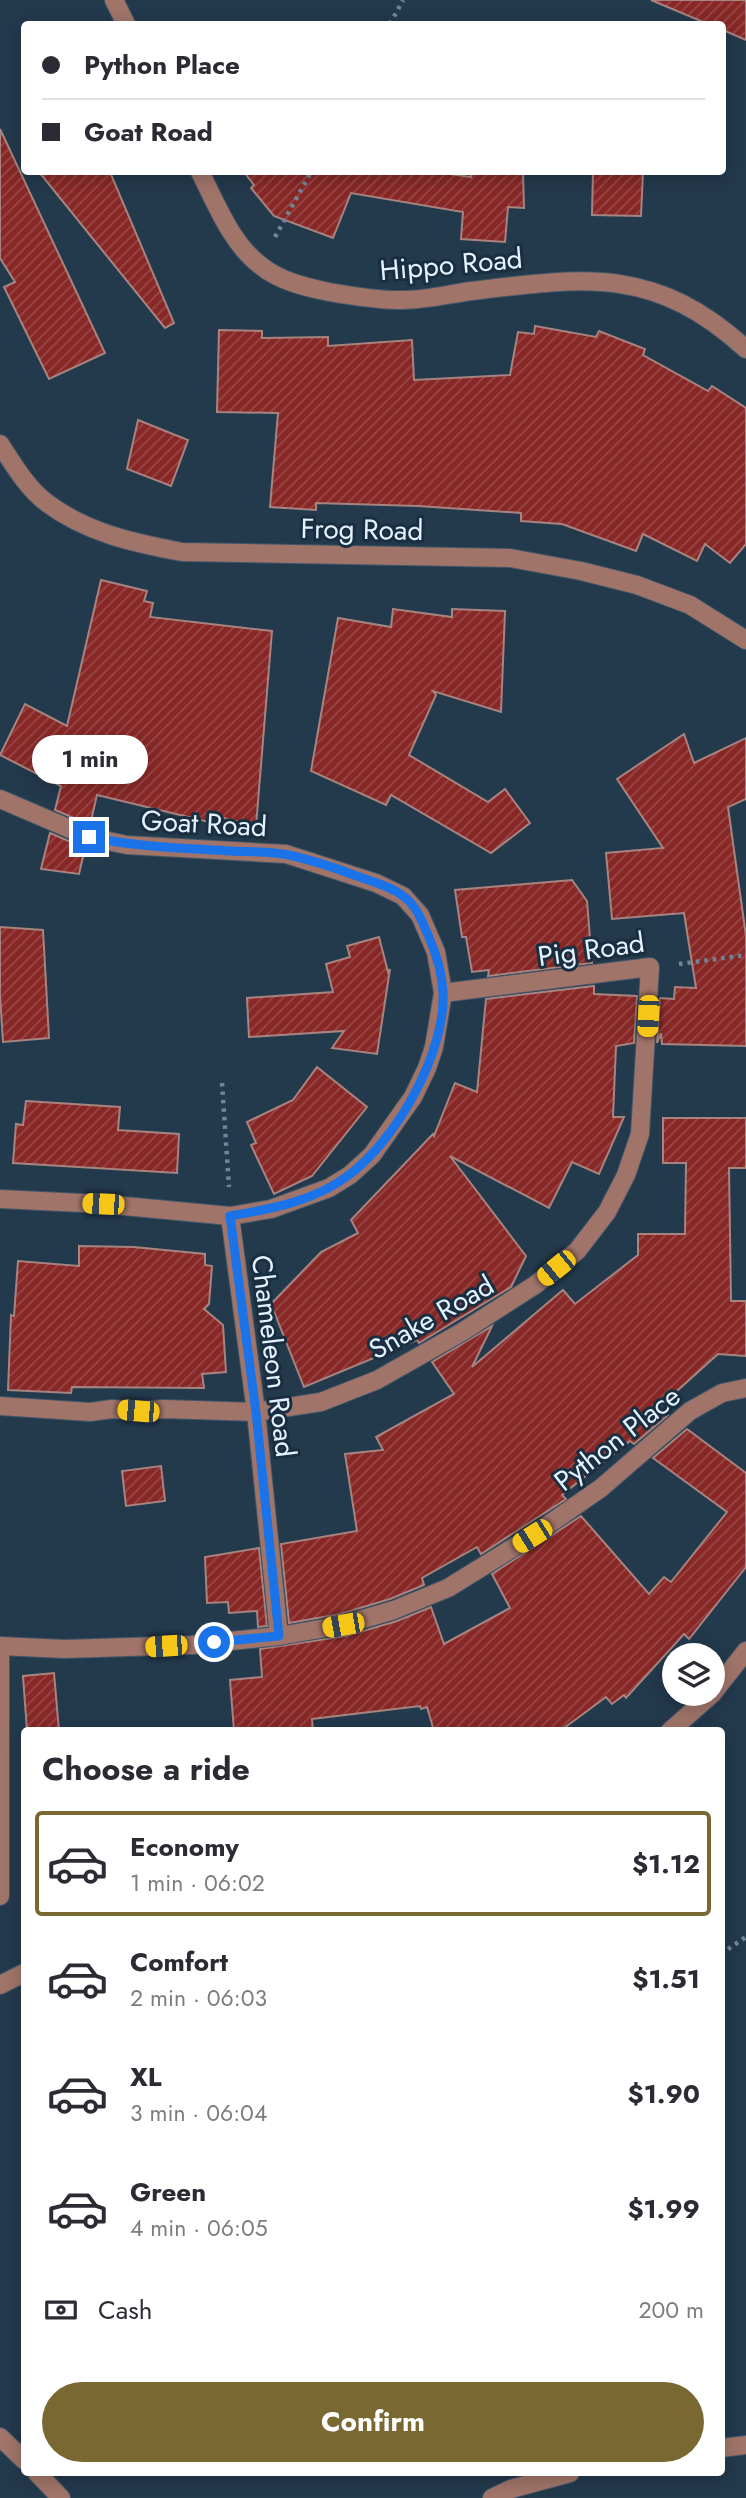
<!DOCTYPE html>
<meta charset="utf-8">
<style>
:root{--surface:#fff;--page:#f7f7f7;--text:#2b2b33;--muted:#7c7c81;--line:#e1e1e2;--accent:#7a6833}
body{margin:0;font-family:Jost,sans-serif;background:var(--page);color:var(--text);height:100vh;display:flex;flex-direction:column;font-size:26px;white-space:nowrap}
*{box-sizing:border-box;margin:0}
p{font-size:23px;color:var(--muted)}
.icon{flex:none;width:38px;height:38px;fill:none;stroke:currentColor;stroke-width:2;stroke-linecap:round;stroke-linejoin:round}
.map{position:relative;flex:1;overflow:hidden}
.sheet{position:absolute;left:21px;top:1727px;width:704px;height:749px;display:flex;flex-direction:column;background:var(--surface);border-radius:7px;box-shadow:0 4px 18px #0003}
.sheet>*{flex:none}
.guide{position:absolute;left:21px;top:21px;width:705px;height:154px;border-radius:7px;box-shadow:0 4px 18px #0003;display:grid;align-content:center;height:154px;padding:0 21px;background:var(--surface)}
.controls{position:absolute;left:662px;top:1643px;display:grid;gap:14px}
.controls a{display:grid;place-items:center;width:63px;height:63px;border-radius:50%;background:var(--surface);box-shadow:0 4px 18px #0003;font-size:35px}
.end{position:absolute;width:32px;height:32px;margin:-16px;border:9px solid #1a73e8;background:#fff;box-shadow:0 0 0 4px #fff}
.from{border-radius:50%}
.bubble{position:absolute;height:49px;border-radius:24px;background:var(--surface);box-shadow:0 4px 18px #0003;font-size:23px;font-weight:700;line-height:49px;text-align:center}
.car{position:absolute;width:21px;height:42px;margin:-21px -10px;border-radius:9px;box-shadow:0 0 5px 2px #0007;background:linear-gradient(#f5c518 24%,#345 0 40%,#f5c518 0 76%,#345 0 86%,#f5c518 0)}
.guide b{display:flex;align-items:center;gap:24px;height:66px;font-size:26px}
.guide b+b{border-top:2px solid var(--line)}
.guide i{width:18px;height:18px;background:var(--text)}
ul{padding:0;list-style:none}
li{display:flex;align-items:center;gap:21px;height:105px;margin:0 14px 10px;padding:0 7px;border:4px solid transparent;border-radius:7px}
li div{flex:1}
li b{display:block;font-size:26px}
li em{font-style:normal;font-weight:700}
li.current{border-color:var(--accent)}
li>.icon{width:63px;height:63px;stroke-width:1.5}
h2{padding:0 21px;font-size:32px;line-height:84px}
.pay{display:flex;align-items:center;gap:18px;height:77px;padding:0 21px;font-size:26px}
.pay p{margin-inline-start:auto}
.cta{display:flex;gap:14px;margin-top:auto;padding:14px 21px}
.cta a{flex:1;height:80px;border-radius:42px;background:var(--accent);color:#fff;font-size:28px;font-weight:700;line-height:80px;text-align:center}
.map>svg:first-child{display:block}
</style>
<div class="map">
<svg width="746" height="2498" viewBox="0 0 746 2498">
<defs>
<pattern id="building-hatch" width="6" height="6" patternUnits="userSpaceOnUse" patternTransform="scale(1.75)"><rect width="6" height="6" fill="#872827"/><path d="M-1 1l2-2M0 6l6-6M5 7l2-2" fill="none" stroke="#984847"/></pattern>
</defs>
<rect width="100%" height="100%" fill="#23394c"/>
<!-- building -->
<g fill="url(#building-hatch)" stroke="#a78480" stroke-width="2">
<polygon points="651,0 746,0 746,40 723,30 723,24 708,24"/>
<polygon points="0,129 105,353 49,379 4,287 15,282 0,258"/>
<polygon points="39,172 110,172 174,323 165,328"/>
<polygon points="244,172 437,172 471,177 472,172 523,172 524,208 508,207 505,242 461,239 463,212 351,193 333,238 274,216 251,188 254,185"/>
<polygon points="593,172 643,172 641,216 592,215"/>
<polygon points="535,326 596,337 599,331 645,349 643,355 708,391 712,386 746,408 746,544 730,563 705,544 697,561 643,534 636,551 562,524 521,521 521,513 418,506 316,503 316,510 270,507 278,413 217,412 219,330 262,331 262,338 328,337 328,346 412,340 414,380 510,375 518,332 534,334"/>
<polygon points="138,420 188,440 171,486 127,469"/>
<polygon points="101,580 147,591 144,601 153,603 150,617 272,631 256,826 208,814 209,822 97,795 90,825 55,810 61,786 0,755 25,704 67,726"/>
<polygon points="393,609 452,617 452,609 505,611 501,712 433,691 436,695 409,755 488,802 505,789 530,823 491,853 391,795 386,805 311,771 338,618 391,627"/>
<polygon points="684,734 694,763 746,738 746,799 728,807 746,936 746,1046 662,1044 661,1033 657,1043 660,998 674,999 675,987 696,988 684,913 612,919 606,853 663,848 617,779"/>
<polygon points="50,833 85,848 79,874 41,869"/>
<polygon points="572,880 587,901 592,963 488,976 489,970 472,972 466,937 462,937 455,890"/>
<polygon points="0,927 43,930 49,1038 3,1042 0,995"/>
<polygon points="379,937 388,972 390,969 377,1054 332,1048 344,1031 249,1037 247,998 333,992 326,964 350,957 347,946"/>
<polygon points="594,986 594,994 637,996 634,1043 616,1046 613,1117 624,1117 599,1174 572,1162 549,1208 450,1156 526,1256 511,1287 419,1343 417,1340 304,1387 271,1304 321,1252 358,1233 351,1220 433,1134 434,1136 455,1083 477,1092 486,999"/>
<polygon points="317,1067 367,1107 312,1176 274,1194 251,1145 256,1143 247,1122 293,1100"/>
<polygon points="26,1101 120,1107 118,1130 179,1134 177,1173 13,1163 16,1124 23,1125"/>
<polygon points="663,1118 746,1118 746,1168 729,1168 731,1301 746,1301 746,1356 718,1354 658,1408 668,1415 634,1444 630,1441 562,1495 566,1499 481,1554 477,1547 422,1578 424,1585 390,1599 340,1614 289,1623 281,1544 357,1531 345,1454 383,1450 376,1437 454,1394 432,1362 492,1326 472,1367 563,1290 575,1304 638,1255 638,1234 685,1234 686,1163 663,1163"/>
<polygon points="79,1246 134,1247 205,1254 205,1265 212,1266 209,1304 204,1309 223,1325 226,1372 202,1374 204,1388 72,1387 71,1393 8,1390 11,1315 14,1316 18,1261 79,1266"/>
<polygon points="687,1429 746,1473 746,1567 689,1639 684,1634 626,1698 624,1695 612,1704 606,1697 560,1731 434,1731 427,1707 421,1709 420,1706 312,1719 313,1731 234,1731 230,1680 262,1677 260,1649 346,1636 397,1621 431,1607 444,1644 510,1608 492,1574 581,1516 649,1594 664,1577 671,1582 727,1512 653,1458"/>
<polygon points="161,1466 165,1501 126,1506 122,1471"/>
<polygon points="259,1548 267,1626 258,1627 257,1611 229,1613 228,1602 207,1603 205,1557"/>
<polygon points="54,1673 59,1731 27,1731 23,1676"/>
</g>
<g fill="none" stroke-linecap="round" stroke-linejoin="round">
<!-- minor casing -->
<g stroke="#425769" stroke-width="20">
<g id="minor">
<polyline points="114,0 126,24"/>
<path d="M200,172C216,203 231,243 260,265C279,281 305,287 329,292C352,296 375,300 398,300C422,301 448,294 472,291C585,277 655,266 746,349"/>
<path d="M0,444C13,464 27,488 47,503C87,533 134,543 182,552L510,558L581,571L637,585L690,605L746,640"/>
<polyline points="0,799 89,837 127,845 286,854 376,883 403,896 420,915 436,952 443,993 434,1047 427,1068 413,1097 372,1155 350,1175 329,1188 271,1209 230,1216 103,1204 0,1199"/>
<polyline points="230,1216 256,1412 279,1636"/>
<polyline points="0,1406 90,1412 112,1409 138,1411 164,1409 256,1412 321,1402 377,1380 462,1332 535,1285 577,1251 607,1212 626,1175 640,1134 650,967 443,993"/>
<polyline points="0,1646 65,1649 192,1645 279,1636 343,1625 394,1610 448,1588 532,1536 601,1488 690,1411 722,1393 746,1388"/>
<polyline points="712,1694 746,1651"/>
<polyline points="670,1731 712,1694"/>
<polyline points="0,1896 0,1647"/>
<polyline points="0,1985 24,1973"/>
<polyline points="0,2437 24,2460"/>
<polyline points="721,2448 746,2445"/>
<polyline points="37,2473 61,2498"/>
<polyline points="492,2498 511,2489 570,2473"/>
</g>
</g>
<!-- path -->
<g stroke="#728595" stroke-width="4.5" stroke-dasharray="3.5 5" stroke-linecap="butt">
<polyline points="390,24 403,0"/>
<polyline points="275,237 311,172"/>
<polyline points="679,964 746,955"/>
<polyline points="222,1083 229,1187"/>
<polyline points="721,1954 746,1937"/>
</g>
<!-- minor -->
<use href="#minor" stroke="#a07469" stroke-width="18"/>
</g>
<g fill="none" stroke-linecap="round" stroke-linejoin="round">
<!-- route -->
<path stroke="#1a73e8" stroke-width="9" d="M89,837C136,847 182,848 230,851C249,852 270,851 289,855C311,860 333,867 354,875C370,881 390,886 403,896C416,905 422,921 428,935C436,953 442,972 443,992C446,1052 397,1139 349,1175C315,1201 271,1209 230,1216L256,1412L279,1636L214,1642"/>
</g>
<g text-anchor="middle" stroke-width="6" stroke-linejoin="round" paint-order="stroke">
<!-- street labels -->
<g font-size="28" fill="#e5f3ff" stroke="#192f41">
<text transform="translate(451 264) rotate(-5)" y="10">Hippo Road</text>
<text transform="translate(362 529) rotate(1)" y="10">Frog Road</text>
<text transform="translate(204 823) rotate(3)" y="10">Goat Road</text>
<text transform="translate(591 949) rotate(-8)" y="10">Pig Road</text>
<text transform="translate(431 1317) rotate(-30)" y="10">Snake Road</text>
<text transform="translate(274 1356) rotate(83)" y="10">Chameleon Road</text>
<text transform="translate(617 1438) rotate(-38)" y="10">Python Place</text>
</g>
</g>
</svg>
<div class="controls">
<a><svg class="icon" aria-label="layers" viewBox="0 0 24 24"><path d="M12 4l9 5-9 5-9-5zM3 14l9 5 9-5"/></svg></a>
</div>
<i class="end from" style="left:214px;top:1642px"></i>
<i class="end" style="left:89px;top:837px"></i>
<div class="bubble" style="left:32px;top:735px;width:116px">1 min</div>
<i class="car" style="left:648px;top:1016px;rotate:183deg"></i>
<i class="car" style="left:103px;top:1204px;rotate:272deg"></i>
<i class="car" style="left:556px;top:1268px;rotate:231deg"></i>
<i class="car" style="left:138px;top:1411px;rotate:275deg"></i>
<i class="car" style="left:532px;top:1536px;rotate:238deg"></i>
<i class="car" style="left:343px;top:1625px;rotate:260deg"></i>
<i class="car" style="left:166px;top:1646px;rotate:266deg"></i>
<div class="guide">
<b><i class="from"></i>Python Place</b>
<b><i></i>Goat Road</b>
</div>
<section class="sheet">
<h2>Choose a ride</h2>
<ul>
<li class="current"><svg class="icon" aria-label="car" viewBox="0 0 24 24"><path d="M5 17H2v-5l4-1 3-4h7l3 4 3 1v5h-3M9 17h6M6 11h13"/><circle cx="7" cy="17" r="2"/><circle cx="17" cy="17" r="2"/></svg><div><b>Economy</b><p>1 min · 06:02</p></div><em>$1.12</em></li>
<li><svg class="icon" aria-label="car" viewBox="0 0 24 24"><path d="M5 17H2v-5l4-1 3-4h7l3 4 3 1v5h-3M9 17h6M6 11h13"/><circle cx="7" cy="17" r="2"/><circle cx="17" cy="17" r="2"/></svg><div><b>Comfort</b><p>2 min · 06:03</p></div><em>$1.51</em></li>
<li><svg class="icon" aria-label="car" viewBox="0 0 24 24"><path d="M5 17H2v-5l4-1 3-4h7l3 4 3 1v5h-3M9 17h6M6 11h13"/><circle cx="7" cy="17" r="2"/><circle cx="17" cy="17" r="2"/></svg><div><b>XL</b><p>3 min · 06:04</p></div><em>$1.90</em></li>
<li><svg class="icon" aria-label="car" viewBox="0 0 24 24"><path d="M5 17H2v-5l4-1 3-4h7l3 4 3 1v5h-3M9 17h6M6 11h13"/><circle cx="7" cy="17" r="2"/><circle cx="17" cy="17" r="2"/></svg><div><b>Green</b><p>4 min · 06:05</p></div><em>$1.99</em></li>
</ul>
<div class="pay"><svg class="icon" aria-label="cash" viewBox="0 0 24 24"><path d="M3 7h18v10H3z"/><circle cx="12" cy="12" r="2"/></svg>Cash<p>200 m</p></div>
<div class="cta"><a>Confirm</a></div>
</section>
</div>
